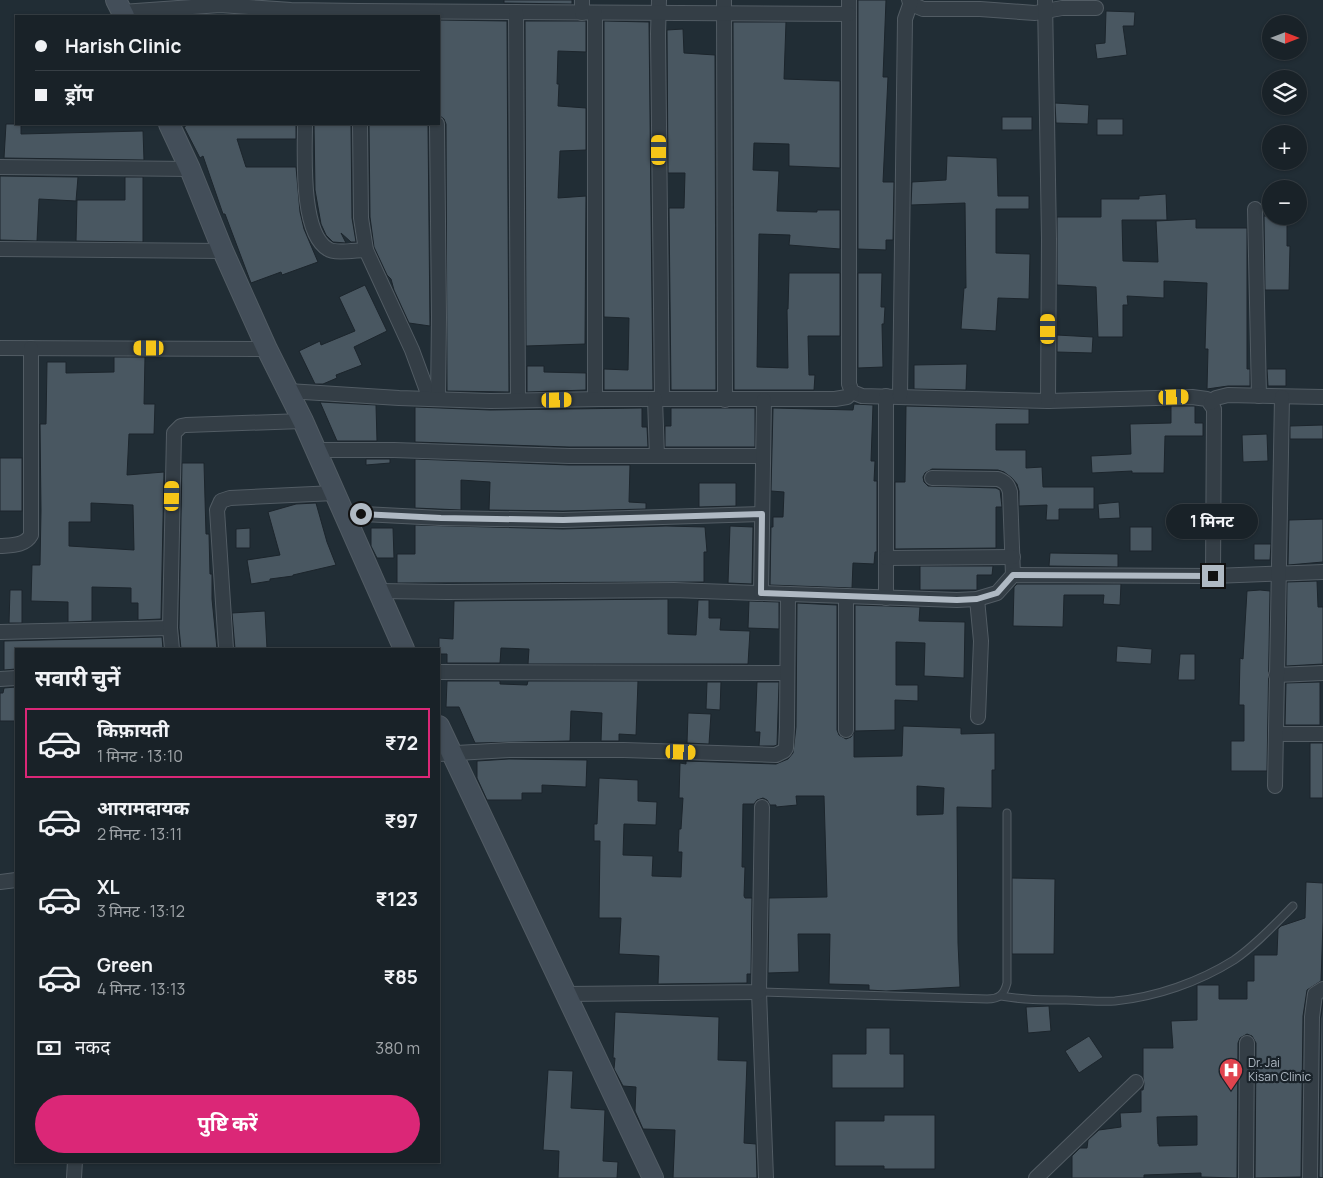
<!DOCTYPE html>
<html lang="hi">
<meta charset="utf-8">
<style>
:root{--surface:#192228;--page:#262f34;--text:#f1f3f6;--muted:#9fa4a8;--line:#373f45;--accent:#db2777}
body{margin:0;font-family:Manrope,"Noto Sans Devanagari",sans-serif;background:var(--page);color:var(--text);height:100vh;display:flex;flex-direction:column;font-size:19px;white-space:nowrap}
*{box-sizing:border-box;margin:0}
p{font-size:16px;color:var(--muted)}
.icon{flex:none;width:28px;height:28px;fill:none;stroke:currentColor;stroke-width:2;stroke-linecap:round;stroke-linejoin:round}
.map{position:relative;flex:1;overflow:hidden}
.details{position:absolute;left:15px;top:648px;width:425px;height:515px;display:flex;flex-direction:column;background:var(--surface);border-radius:0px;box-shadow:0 1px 4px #0004,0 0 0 1px var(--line)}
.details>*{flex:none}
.banner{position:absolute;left:15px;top:15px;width:425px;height:110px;border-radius:0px;box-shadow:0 1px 4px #0004,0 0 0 1px var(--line);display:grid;align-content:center;height:110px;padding:0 20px;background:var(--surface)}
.needle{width:32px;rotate:90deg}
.tools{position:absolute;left:1262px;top:15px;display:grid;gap:10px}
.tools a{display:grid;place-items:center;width:45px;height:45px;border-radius:50%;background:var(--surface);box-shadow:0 1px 4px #0004,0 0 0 1px var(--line);font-size:25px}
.end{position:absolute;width:22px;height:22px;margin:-11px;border:6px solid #afb9c3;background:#111;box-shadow:0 0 0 2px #111}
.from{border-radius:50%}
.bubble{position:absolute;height:35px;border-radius:18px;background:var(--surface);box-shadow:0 1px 4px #0004,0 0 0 1px var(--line);font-size:16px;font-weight:700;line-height:35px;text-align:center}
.car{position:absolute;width:15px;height:30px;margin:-15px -8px;border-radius:6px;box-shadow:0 0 4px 1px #0007;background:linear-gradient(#f5c518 24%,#345 0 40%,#f5c518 0 76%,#345 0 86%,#f5c518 0)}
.banner b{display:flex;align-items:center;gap:18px;height:48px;font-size:19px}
.banner b+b{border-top:1px solid var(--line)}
.banner i{width:12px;height:12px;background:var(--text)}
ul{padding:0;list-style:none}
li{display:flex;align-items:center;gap:15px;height:70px;margin:0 10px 8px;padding:0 10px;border:2px solid transparent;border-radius:0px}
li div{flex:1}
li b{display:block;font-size:19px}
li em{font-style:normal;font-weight:700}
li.current{border-color:var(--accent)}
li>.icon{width:45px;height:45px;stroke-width:1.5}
h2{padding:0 20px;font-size:22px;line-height:60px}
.pay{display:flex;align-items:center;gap:12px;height:55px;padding:0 20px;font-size:19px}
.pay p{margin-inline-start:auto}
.primary-button{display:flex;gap:10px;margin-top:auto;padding:10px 20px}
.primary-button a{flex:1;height:58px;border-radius:30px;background:var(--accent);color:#fff;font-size:20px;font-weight:700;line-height:58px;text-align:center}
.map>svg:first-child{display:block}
</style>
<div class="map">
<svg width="1323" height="1178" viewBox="0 0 1323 1178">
<rect width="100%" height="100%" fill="#212d35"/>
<!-- building -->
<g fill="#495761" stroke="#1c252c" fill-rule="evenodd">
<polygon points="504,0 572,0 572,4 504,3"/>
<polygon points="858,0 886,0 883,77 888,77 883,182 894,182 893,240 886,240 886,250 858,249"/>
<polygon points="1106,11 1135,12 1134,26 1123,26 1127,55 1097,59 1095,44 1105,43"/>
<polygon points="440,20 507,21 509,392 447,391 446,124 444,119 440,116"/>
<polygon points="525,21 586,21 586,52 558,51 557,84 559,84 558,106 586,108 586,150 560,151 558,198 586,196 585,344 526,346"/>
<polygon points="604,21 649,22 653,390 604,390 604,369 628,370 629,318 604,317"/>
<polygon points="733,22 786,22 784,79 840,81 840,168 789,166 789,144 754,143 753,170 779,171 777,211 817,212 817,210 840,210 840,249 789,245 790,235 759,234 757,367 788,368 787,309 788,309 789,273 840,273 840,336 808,336 809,375 815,375 814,390 734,390"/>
<polygon points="683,29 684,53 715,55 716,390 671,390 669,208 684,208 685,173 668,173 667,30"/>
<polygon points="1055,103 1089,105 1088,124 1056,123"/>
<rect x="1002" y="117" width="30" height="13"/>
<rect x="1097" y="119" width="26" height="16"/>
<polygon points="6,124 21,124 21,134 143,131 144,160 4,158"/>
<polygon points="189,124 296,124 296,139 237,139 246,167 296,167 300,212 304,229 318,262 282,275 281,272 251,283 225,214 223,214 203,156 200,158 184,127"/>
<polygon points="314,124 351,124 352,218 356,242 351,242 341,233 346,243 333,242 326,235 321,224 315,190"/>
<polygon points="369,124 428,124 430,326 409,323 394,290 391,279 387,275 374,247 370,217"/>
<polygon points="947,156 997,158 998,196 1029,196 1029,209 996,209 996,253 1030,254 1029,299 998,298 996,331 961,329 964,288 966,288 965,203 911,205 912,182 946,180"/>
<polygon points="0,176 78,177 76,201 39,199 37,241 0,240"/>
<polygon points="125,177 143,177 143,242 76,241 77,200 125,200"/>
<polygon points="1166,194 1167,220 1122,220 1123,261 1158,262 1156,221 1196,219 1196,228 1247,228 1247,369 1250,369 1250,386 1228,386 1207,389 1208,349 1205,349 1207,283 1164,281 1164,298 1127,296 1128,305 1123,305 1123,337 1098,337 1096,287 1057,285 1057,217 1101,217 1101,199 1139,199 1139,196"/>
<polygon points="1264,216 1287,216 1287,246 1290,246 1289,290 1265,290"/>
<polygon points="858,273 882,273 881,307 885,307 884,324 882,324 883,367 858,368"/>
<polygon points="365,285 387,331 354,347 362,365 336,375 337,378 323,384 315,384 299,351 320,341 321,345 355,331 339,297"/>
<polygon points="1057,335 1093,337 1092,353 1057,352"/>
<path d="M114,357H145L144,404H155L154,434H129L127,475L164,472L161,619L138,620V603H131V588L92,587V621L68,622V602L31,601L32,565H40L41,511L40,424H46L47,362H66V373L114,372ZM91,503L133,505L134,550L69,546V522H91Z"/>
<polygon points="967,364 966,390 914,389 914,365"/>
<polygon points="527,366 544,366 544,372 586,373 586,390 527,392"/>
<polygon points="1267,369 1286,369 1286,386 1268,386"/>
<polygon points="320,402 376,405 377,441 337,441"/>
<polygon points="854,404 873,405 871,461 875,461 874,481 877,481 877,552 875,552 874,564 853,563 852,588 770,585 771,527 773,527 773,517 783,517 784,492 771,491 773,408 853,410"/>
<polygon points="906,406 1029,409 1029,424 996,424 996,450 1026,450 1026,468 1042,467 1043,487 1094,487 1094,509 1059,509 1059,520 1046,520 1047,505 1019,506 1019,491 1017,484 1012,478 1004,472 998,470 932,469 925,473 923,477 924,482 928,486 996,488 1000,490 1002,507 996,507 996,548 895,549 895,482 905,482"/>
<polygon points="1171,406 1195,406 1195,423 1203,423 1203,436 1165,436 1164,473 1132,473 1132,471 1092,473 1091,456 1131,454 1130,424 1171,423"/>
<polygon points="415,407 490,410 642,408 642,427 647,427 648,447 569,447 415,442"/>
<polygon points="671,408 755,408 755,447 665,447 665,426 671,426"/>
<polygon points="1323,425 1323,439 1290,439 1290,426"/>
<polygon points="1267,434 1268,461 1243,462 1242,435"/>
<rect x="0" y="458" width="22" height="53"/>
<polygon points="366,459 390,459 390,463 366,465"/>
<polygon points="415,459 569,465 630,465 629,502 646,503 646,509 563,511 489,510 490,482 461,480 461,510 415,508"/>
<polygon points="182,463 204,463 206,534 209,534 210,574 212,574 212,599 217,649 181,649 179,628"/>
<polygon points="699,483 736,483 736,506 699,507"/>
<polygon points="1119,502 1120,518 1099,519 1098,504"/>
<polygon points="316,503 327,542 336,565 293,575 293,576 270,579 270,581 251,584 247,560 280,555 268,512 296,504"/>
<polygon points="1323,519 1323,562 1288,565 1289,520"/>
<polygon points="415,525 563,529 666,526 705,527 707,552 704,552 704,582 397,583 397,554 415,554"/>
<polygon points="730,526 753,527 752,584 728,583"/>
<rect x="1130" y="527" width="22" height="24"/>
<polygon points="250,528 250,548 236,548 236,529"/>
<polygon points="371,528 393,528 394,558 377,558 371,546"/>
<polygon points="1254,544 1271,544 1270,560 1254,560"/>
<polygon points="1050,553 1118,554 1118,567 1049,566"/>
<polygon points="920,566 993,566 992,575 977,575 977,590 920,590"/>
<polygon points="1317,581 1318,607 1323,607 1323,664 1286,666 1287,582"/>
<polygon points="1017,584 1121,584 1120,605 1103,604 1104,595 1064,595 1063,627 1013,626 1014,587"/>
<polygon points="10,590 22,590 22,623 9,623"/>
<polygon points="1260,590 1270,591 1267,771 1231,771 1231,741 1244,741 1244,705 1239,705 1240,658 1243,659 1247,591"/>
<polygon points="668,599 668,634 696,635 698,600 709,600 709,618 721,618 720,630 750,631 748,664 528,664 529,649 501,648 500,663 447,663 447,654 439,654 439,638 453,639 454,601"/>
<polygon points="749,601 779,602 779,629 748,628"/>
<path d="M797,603L837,605V730L839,735L846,739L851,737L854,732V757L902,756L903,726L961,728V734L995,733V770H992V808L957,807L958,943L960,987L886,991L869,990V985L829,984L830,934H798L799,972L768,973L769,898L827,897L824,796H796L797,805L776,807V805H770L767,800L763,798L757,800L754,804H743L742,867H745L744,896L745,898H752L751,974H747V983L658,984L659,956L619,954L621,918H599L600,841H594V824H597L599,778L638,780V801L657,802L656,825L624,824L623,855L653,856L652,876L681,877L682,852H678L679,829H681L683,798H679L680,763L686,764V761L776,764L788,759L793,753L796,727ZM917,786L944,788L943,814L917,815Z"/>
<polygon points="855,605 920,607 919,621 965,622 964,678 924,676 925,643 896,642 896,685 918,685 918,701 895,700 895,730 855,731"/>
<polygon points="265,611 267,649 235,649 232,613"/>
<polygon points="162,637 163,649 16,649 16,669 4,670 4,641"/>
<polygon points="1117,646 1152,649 1151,664 1116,662"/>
<polygon points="1180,654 1195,654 1195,680 1178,680"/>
<polygon points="447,681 500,681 500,684 527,685 528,681 638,681 636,735 619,734 619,741 601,741 602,713 571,711 570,741 475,743 459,707 446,707"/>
<polygon points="707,682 721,682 720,710 706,709"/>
<polygon points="757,682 779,682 777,745 774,746 759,746 760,732 755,732"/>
<polygon points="1320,682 1320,725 1285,725 1286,683"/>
<polygon points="16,687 16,721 0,721 0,693 3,693 4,688"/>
<polygon points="688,713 711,714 709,744 687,743"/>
<rect x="1310" y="743" width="13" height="55"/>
<polygon points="509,759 587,760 586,787 542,785 542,793 522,793 522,800 487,800 477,778 477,761"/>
<polygon points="1012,878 1055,879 1054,954 1012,954"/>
<path d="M1306,882L1323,883V922L1321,981L1307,990L1303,1016L1301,1177L1255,1178L1256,1043L1252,1036L1247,1034L1240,1038L1238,1043L1237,1178L1201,1177V1173L1144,1175V1178H1072V1156L1080,1148H1087L1088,1140L1099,1130L1121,1127L1120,1113L1141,1112V1090H1143L1144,1084L1143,1077V1048H1173L1171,1021L1197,1020V985H1219V999H1247V981H1254V955H1277L1278,929L1281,926L1305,918ZM1197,1116V1145L1159,1146V1144H1158L1157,1117Z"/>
<polygon points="1323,1000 1323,1178 1319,1177 1321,1018"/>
<polygon points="1049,1006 1051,1031 1028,1033 1026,1007"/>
<polygon points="615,1012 719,1017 718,1060 747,1061 744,1143 756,1144 757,1178 673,1178 675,1130 643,1129 635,1111 636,1087 623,1086 614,1069 615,1058 613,1058"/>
<polygon points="866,1028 890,1028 890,1054 904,1054 904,1088 832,1088 832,1054 866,1054"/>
<polygon points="1089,1036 1103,1057 1079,1073 1065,1051"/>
<polygon points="548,1070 573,1071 571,1108 605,1110 603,1161 618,1162 617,1178 558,1178 559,1151 543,1150"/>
<polygon points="884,1115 935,1115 935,1169 884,1169 884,1166 835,1166 835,1121 884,1121"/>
</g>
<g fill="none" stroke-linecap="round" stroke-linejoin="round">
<!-- lane casing -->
<g stroke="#525c64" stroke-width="9">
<g id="lane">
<path d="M759,992L987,999C999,999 1004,995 1007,983V813"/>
<path d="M1001,996C1024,1000 1042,1000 1066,1000C1082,1000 1099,1002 1115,1001C1156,997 1199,982 1234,960C1256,945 1275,924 1293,906"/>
</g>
</g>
<!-- street casing -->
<g stroke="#525c64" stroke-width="16">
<g id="street">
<polyline points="659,0 658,34 662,399"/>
<polyline points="724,0 725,400"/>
<polyline points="849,0 849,384 852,392 862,396 1048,401 1192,397 1207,399 1214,409 1213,576"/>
<polyline points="909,0 916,6 923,9 980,9 1035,13 1062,8 1096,8"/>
<polyline points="1045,0 1049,239 1048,401"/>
<polyline points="122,12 220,5 291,10 359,11 849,14"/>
<polyline points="516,12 518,400"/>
<polyline points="582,13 582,0"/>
<polyline points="595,13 595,399"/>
<path d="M305,124C305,152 300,233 328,249C335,254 357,250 366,250"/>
<polyline points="360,124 361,218 366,250 412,350 430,399"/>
<polyline points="437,124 439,317 438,399"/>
<polyline points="0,167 190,169"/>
<polyline points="1255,209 1259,396"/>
<polyline points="0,249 223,251"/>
<polyline points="0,348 267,349"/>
<polyline points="288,391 399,398 490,401 600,399 835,399 847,397 852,392"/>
<polyline points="886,396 886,598"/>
<polyline points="900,396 905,19 911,2"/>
<polyline points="655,399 657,456"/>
<polyline points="1211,403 1216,398 1228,395 1323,397"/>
<polyline points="316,450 394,450 569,456 763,456"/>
<path d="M932,478L998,479C1006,482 1008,485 1010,492L1013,575"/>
<polyline points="344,513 441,518 563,520 762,514"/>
<path d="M0,546C11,545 25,546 31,535V348"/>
<polyline points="886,558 1013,557"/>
<polyline points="379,591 448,592 674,590 957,600 977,599 997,593 1013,575 1213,576 1323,572"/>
<polyline points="761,593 764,400"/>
<polyline points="846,596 846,730"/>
<polyline points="977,599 981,641 978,717"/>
<polyline points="0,632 170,628"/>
<polyline points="172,649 170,628 174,433 181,426 186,425 303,421"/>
<polyline points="226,649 217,510 221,501 230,498 335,493"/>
<polyline points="439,672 787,673"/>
<polyline points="1276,675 1323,673"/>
<polyline points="0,679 16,678"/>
<polyline points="1276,734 1323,734"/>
<polyline points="439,754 509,750 624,750 776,755 784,751 786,748 787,727 788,594"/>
<polyline points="1275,786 1282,397"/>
<polyline points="0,882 16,880"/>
<polyline points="759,992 766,1178"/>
<polyline points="566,994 759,992 762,807"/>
<polyline points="74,1178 75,1161"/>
<polyline points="1036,1178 1136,1082"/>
<polyline points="1246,1178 1247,1043"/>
<polyline points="1310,1178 1312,1017 1315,994 1323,989"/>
</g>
</g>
<!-- secondary casing -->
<g stroke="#525c64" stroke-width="22">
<g id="secondary">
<polyline points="116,0 124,16"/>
<polyline points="169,124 190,169 223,251 267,349 303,421 404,649"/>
<polyline points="439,726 653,1178"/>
</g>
</g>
<!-- lane -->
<use href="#lane" stroke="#343e46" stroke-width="7"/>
<!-- street -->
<use href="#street" stroke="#343e46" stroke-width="14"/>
<!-- secondary -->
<use href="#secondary" stroke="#434e59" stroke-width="20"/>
</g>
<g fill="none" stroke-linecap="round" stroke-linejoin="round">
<!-- route -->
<polyline stroke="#afb9c3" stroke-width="6" points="361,514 441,518 563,520 762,514 761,593 957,600 977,599 997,593 1013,575 1213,576"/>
</g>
<!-- icons -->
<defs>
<g id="hospital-pin" transform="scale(1.25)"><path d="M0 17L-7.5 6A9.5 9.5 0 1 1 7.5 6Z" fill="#e0444e" stroke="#1a232a"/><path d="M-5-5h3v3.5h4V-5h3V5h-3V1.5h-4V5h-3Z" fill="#fff"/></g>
</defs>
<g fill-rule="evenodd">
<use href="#hospital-pin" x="1231" y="1070"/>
</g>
<g text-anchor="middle" stroke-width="4.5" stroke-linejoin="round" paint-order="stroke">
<!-- poi labels -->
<g font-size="12" fill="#afb9c3" stroke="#1a232a" text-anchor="start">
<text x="1248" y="1067">Dr. Jai<tspan x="1248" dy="14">Kisan Clinic</tspan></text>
</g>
</g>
</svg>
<div class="tools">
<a><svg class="needle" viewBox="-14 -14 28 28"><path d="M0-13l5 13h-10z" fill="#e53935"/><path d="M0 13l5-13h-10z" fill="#9fa4a8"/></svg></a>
<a><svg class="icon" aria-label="layers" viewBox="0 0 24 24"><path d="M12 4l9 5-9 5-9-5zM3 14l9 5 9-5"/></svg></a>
<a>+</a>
<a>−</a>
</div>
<i class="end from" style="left:361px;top:514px"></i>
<i class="end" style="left:1213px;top:576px"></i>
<div class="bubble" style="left:1166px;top:504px;width:92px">1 मिनट</div>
<i class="car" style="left:659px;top:150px;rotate:0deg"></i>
<i class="car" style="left:1048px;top:329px;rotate:0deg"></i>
<i class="car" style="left:149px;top:348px;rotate:270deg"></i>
<i class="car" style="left:1174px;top:397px;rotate:88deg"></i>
<i class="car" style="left:557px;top:400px;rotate:89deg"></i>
<i class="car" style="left:172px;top:496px;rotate:1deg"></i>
<i class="car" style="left:681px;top:752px;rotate:92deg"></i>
<div class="banner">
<b><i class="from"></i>Harish Clinic</b>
<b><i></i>ड्रॉप</b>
</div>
<section class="details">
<h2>सवारी चुनें</h2>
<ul>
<li class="current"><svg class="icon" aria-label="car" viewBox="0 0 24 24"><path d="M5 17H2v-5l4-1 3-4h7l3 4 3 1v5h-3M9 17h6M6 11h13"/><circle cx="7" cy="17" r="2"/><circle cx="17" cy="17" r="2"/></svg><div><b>किफ़ायती</b><p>1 मिनट · 13:10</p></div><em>₹72</em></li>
<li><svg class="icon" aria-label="car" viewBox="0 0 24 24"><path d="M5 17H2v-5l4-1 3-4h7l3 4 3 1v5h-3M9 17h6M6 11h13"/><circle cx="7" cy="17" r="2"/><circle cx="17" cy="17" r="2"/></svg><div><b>आरामदायक</b><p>2 मिनट · 13:11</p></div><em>₹97</em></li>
<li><svg class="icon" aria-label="car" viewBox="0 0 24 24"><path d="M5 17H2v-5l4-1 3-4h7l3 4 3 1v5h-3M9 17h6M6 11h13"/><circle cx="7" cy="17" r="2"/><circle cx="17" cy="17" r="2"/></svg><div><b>XL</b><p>3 मिनट · 13:12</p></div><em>₹123</em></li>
<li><svg class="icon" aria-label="car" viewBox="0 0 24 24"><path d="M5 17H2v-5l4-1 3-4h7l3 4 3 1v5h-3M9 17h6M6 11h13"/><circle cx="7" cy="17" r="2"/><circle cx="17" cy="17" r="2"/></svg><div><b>Green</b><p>4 मिनट · 13:13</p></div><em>₹85</em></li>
</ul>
<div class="pay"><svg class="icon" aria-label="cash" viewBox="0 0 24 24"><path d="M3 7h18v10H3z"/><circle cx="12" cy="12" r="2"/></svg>नकद<p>380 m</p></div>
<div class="primary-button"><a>पुष्टि करें</a></div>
</section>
</div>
